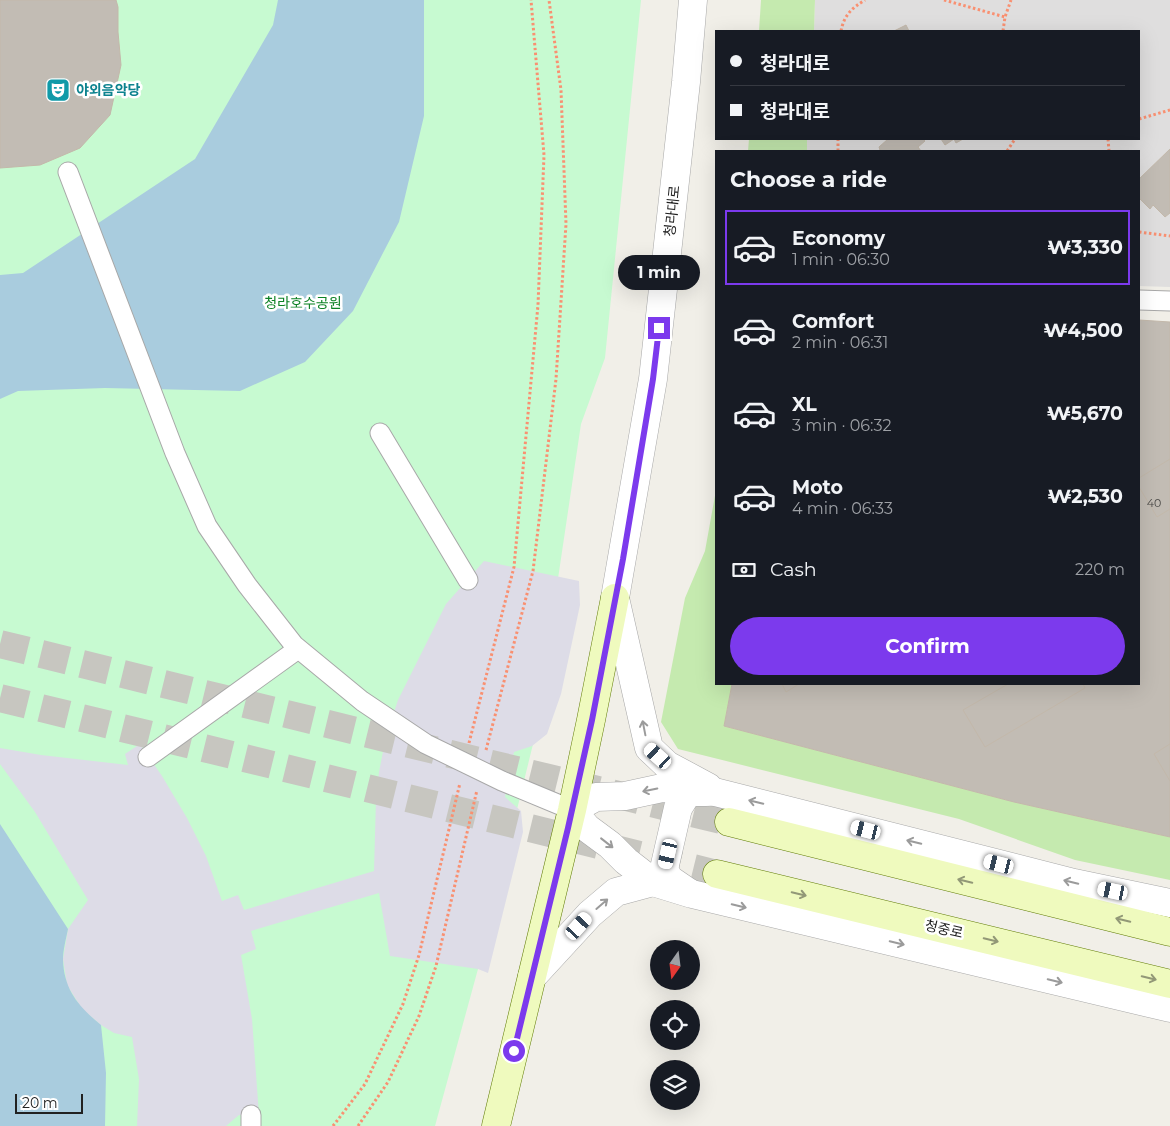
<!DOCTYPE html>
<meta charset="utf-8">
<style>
:root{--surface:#171b24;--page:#20242c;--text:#f1f3f6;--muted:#9ea1a6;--line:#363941;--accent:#7c3aed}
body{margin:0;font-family:Montserrat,"Noto Sans KR",sans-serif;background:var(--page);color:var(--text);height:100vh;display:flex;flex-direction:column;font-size:19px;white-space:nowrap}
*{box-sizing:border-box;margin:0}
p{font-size:16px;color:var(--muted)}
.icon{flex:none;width:28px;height:28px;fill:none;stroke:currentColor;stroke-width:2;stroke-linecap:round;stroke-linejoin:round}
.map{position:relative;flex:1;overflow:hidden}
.side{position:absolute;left:715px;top:150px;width:425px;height:535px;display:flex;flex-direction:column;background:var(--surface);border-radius:0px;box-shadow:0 5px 20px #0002}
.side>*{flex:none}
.banner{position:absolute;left:715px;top:30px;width:425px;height:110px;border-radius:0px;box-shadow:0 5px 20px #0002;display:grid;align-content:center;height:110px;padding:0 15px;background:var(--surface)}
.needle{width:32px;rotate:194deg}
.tools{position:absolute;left:650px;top:940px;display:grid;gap:10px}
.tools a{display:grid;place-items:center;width:50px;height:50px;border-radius:50%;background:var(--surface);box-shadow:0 5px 20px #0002;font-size:25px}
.scale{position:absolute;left:15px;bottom:12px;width:68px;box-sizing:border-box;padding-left:5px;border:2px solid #212121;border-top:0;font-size:14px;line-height:18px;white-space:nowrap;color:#212121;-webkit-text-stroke:4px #fff;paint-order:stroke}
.end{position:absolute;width:22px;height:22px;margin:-11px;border:6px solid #7c3aed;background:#fff;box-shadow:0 0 0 2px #fff}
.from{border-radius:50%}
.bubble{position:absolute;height:35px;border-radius:18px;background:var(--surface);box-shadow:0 5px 20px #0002;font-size:16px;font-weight:700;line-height:35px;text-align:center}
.car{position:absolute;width:15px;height:30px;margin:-15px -8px;border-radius:6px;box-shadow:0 0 4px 1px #0007;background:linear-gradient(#fff 24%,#345 0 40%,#fff 0 76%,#345 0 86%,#fff 0)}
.banner b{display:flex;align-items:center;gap:18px;height:48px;font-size:19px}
.banner b+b{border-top:1px solid var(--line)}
.banner i{width:12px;height:12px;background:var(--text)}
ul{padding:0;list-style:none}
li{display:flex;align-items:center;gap:15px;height:75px;margin:0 10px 8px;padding:0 5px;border:2px solid transparent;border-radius:0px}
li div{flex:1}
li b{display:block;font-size:19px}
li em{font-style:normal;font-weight:700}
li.current{border-color:var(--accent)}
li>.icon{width:45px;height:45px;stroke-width:1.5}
h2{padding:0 15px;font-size:22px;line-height:60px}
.pay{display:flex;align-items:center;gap:12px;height:55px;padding:0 15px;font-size:19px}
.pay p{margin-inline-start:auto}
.primary-button{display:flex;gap:10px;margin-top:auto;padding:10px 15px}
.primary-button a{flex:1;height:58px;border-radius:30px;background:var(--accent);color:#fff;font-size:20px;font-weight:700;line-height:58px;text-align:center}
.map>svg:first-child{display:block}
</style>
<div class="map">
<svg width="1170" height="1126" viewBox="0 0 1170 1126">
<rect width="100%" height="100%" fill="#f1efe8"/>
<!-- residential -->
<polygon fill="#dfdede" points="815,0 1170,0 1170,287 1139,286 1139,151 807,151 807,139 1139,139 1139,31 814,31"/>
<!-- grass -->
<g fill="#c5eaaf">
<polygon points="761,0 815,0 814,31 759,31"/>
<polygon points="749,139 807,139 807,151 748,151"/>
<polygon points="716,490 716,684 732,684 724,726 1014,802 1170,837 1170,880 1075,860 959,819 678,749 661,722 685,598 705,551"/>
</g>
<!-- park -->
<polygon fill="#c7fad1" points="0,0 641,0 605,358 581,424 534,740 478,969 435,1126 0,1126"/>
<!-- plaza -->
<polygon fill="#dddce7" points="484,561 579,581 580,605 561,694 547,734 532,746 514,752 505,797 521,811 523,832 488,973 478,969 390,956 379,893 251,931 256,949 241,955 252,1019 259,1115 239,1115 226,1126 137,1126 139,1079 132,1037 114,1033 101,1025 82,1009 67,985 63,959 68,929 88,900 35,812 0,764 0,748 41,755 128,765 125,754 140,744 162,776 187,818 206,856 222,901 238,895 244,910 374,871 376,799 379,772 386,736 398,700 446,604"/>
<!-- water -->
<g fill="#a9ccde">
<polygon points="278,0 424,0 424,116 399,222 353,311 305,362 240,391 105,388 18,391 0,399 0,275 23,273 195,159 273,25"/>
<path d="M0,824L68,929C66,939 63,950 63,960C64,990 79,1007 101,1025L106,1073L105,1126H0Z"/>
</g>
<!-- building -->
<g fill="#c2bcb4" stroke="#c3b8aa">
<polygon points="0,0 116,0 118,7 118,32 121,65 110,115 80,148 40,165 0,168"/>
<polygon points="906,25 909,31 894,31"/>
<polygon points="888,139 923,139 925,141 918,147 921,151 878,151 880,150 879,147"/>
<polygon points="941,139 963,139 956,143 954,139 945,145"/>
<polygon points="1170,149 1170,213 1165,217 1153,205 1150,209 1139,198 1139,179"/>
<polygon points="1139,320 1170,322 1170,837 1014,802 724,726 732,684 1139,684"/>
<polygon points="1170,459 1170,509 1157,517 1139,487 1139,478"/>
<polygon points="782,684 799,684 786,692"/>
<polygon points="1008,684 1083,684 1085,688 985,747 963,710"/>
<polygon points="1170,744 1170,781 1154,754"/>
</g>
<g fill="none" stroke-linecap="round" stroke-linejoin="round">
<!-- secondary-tunnel -->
<g stroke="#c7c6c0" stroke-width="28" stroke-dasharray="28 14" stroke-linecap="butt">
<polyline points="0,644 729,822"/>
<polyline points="0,698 717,874"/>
</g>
<!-- pedestrian casing -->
<g stroke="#a8a8a8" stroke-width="21">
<g id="pedestrian">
<polyline points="68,172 175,453 207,526 247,585 294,645 362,701 426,744 502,781 572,810"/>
<polyline points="1139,300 1170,301"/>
<polyline points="380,433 468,580"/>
<polyline points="148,757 298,649"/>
<polyline points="251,1126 251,1115"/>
</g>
</g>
<!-- tertiary casing -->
<g stroke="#a8a8a8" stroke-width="29">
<g id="tertiary">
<polyline points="693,0 686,82 653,379 615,598 649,748 667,765 708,787"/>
<polyline points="688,892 669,879 664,869 678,808 688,792 706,792"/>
<polyline points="1170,903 1074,883 715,792 662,788 625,796 596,797 572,810 587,828 610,845 626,861 653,882 692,894 1170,1008"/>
<polyline points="532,977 590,914 616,892 653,882"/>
</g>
</g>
<!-- secondary casing -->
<g stroke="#607b06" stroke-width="29">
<g id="secondary">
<polyline points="729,822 1170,932"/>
<polyline points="717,874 1170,984"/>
<polyline points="496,1126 572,810 591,720 615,598"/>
</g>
</g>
<!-- path -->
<g stroke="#f99071" stroke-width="3" stroke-dasharray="2.5 2.5" stroke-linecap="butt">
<polyline points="944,0 1005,17"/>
<path d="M841,31C844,15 852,8 865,0"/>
<polyline points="1003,31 1005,17 1011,0"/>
<polyline points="1139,119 1170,110"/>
<polyline points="1108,139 1109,151"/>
<polyline points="838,151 838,139"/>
<polyline points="1007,151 1015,139"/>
<polyline points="1139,232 1170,236"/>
<polyline points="469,743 514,567 538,305 544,155 531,0"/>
<polyline points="486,750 533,571 556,379 566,224 561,90 549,0"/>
<polyline points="333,1126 365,1084 403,1004 419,955 460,783"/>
<polyline points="358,1126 388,1082 419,1016 436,966 477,790"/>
</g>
<!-- pedestrian -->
<use href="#pedestrian" stroke="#fff" stroke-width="19"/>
<!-- tertiary -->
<use href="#tertiary" stroke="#fff" stroke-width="28"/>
<!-- secondary -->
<use href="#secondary" stroke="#effabe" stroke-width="28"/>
</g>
<!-- one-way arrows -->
<defs><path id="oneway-shaft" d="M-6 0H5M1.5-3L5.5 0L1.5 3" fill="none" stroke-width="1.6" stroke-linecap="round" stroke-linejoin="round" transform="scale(1.25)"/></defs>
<g stroke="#9b9b9b">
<use href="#oneway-shaft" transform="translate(644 728) rotate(-101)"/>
<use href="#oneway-shaft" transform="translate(650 790) rotate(168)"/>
<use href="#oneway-shaft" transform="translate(756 802) rotate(-166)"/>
<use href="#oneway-shaft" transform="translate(914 842) rotate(-166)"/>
<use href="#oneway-shaft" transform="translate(607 843) rotate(38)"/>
<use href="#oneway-shaft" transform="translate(1071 882) rotate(-166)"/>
<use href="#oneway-shaft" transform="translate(602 904) rotate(-41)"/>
<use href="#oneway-shaft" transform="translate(739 906) rotate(13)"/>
<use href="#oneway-shaft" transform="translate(897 943) rotate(13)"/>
<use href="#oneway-shaft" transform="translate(1055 981) rotate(13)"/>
</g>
<g stroke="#929877">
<use href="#oneway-shaft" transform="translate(965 881) rotate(-166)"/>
<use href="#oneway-shaft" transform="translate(799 894) rotate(13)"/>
<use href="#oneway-shaft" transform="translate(1123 920) rotate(-166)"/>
<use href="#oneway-shaft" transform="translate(991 940) rotate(13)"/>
<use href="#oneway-shaft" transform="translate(1149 978) rotate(14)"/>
</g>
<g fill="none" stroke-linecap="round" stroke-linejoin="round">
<!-- route -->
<polyline stroke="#7c3aed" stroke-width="6" points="514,1051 568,828 592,720 623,559 653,379 659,328"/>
</g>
<!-- icons -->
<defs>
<g id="theatre-square" transform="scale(1.25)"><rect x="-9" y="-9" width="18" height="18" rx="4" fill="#0f9aa8" stroke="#fff"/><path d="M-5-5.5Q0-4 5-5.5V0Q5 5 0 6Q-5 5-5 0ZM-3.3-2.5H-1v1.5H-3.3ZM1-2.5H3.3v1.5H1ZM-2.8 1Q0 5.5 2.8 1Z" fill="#fff"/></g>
</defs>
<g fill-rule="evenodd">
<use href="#theatre-square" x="58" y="90"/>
</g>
<g text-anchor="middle" stroke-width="5" stroke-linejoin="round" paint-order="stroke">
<!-- number labels -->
<g font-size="11" fill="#494846">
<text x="1154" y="507">40</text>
</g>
<!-- culture labels -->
<g font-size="14" font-weight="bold" fill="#0d838f" stroke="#fff" text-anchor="start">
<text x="76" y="95">야외음악당</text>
</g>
<!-- street labels -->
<g font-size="14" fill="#212121" stroke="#fff">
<text transform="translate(672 211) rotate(-84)" y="5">청라대로</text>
<text transform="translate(944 929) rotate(13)" y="5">청중로</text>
</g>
<!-- park labels -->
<g font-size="14" fill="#0d8225" stroke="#fff">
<text x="303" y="308">청라호수공원</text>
</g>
</g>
</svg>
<div class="tools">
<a><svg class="needle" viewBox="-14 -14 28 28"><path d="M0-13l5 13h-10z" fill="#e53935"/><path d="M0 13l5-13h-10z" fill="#9ea1a6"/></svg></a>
<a><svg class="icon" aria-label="locate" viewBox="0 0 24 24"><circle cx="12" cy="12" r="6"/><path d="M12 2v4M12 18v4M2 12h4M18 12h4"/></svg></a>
<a><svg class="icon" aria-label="layers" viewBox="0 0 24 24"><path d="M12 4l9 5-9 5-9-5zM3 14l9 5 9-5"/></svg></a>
</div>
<div class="scale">20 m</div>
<i class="end from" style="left:514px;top:1051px"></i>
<i class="end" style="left:659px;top:328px"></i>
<div class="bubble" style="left:618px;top:255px;width:82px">1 min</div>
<i class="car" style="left:658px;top:756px;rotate:312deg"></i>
<i class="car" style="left:866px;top:830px;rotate:284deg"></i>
<i class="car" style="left:668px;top:854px;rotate:193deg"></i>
<i class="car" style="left:999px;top:864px;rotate:284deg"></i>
<i class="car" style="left:1113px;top:891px;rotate:282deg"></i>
<i class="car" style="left:579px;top:926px;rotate:42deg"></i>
<div class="banner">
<b><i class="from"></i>청라대로</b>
<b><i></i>청라대로</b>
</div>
<section class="side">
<h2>Choose a ride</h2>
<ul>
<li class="current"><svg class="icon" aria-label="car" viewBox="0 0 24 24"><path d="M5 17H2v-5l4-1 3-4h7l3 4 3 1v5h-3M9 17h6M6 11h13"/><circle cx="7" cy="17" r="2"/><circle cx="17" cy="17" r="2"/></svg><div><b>Economy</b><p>1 min · 06:30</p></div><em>₩3,330</em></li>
<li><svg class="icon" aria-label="car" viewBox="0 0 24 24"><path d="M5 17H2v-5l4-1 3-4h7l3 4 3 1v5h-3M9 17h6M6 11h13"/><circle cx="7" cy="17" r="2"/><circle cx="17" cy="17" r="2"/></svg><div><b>Comfort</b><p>2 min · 06:31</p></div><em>₩4,500</em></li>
<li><svg class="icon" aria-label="car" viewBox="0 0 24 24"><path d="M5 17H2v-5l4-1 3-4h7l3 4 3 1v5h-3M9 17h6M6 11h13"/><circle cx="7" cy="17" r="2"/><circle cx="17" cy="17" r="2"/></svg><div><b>XL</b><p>3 min · 06:32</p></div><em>₩5,670</em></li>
<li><svg class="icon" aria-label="car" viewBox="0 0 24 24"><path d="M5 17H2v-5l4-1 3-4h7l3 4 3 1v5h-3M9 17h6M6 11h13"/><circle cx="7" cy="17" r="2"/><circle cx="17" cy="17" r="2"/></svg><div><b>Moto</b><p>4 min · 06:33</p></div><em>₩2,530</em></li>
</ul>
<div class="pay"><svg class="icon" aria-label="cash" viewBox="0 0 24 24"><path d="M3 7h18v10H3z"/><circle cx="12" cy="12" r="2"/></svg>Cash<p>220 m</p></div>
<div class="primary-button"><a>Confirm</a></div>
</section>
</div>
